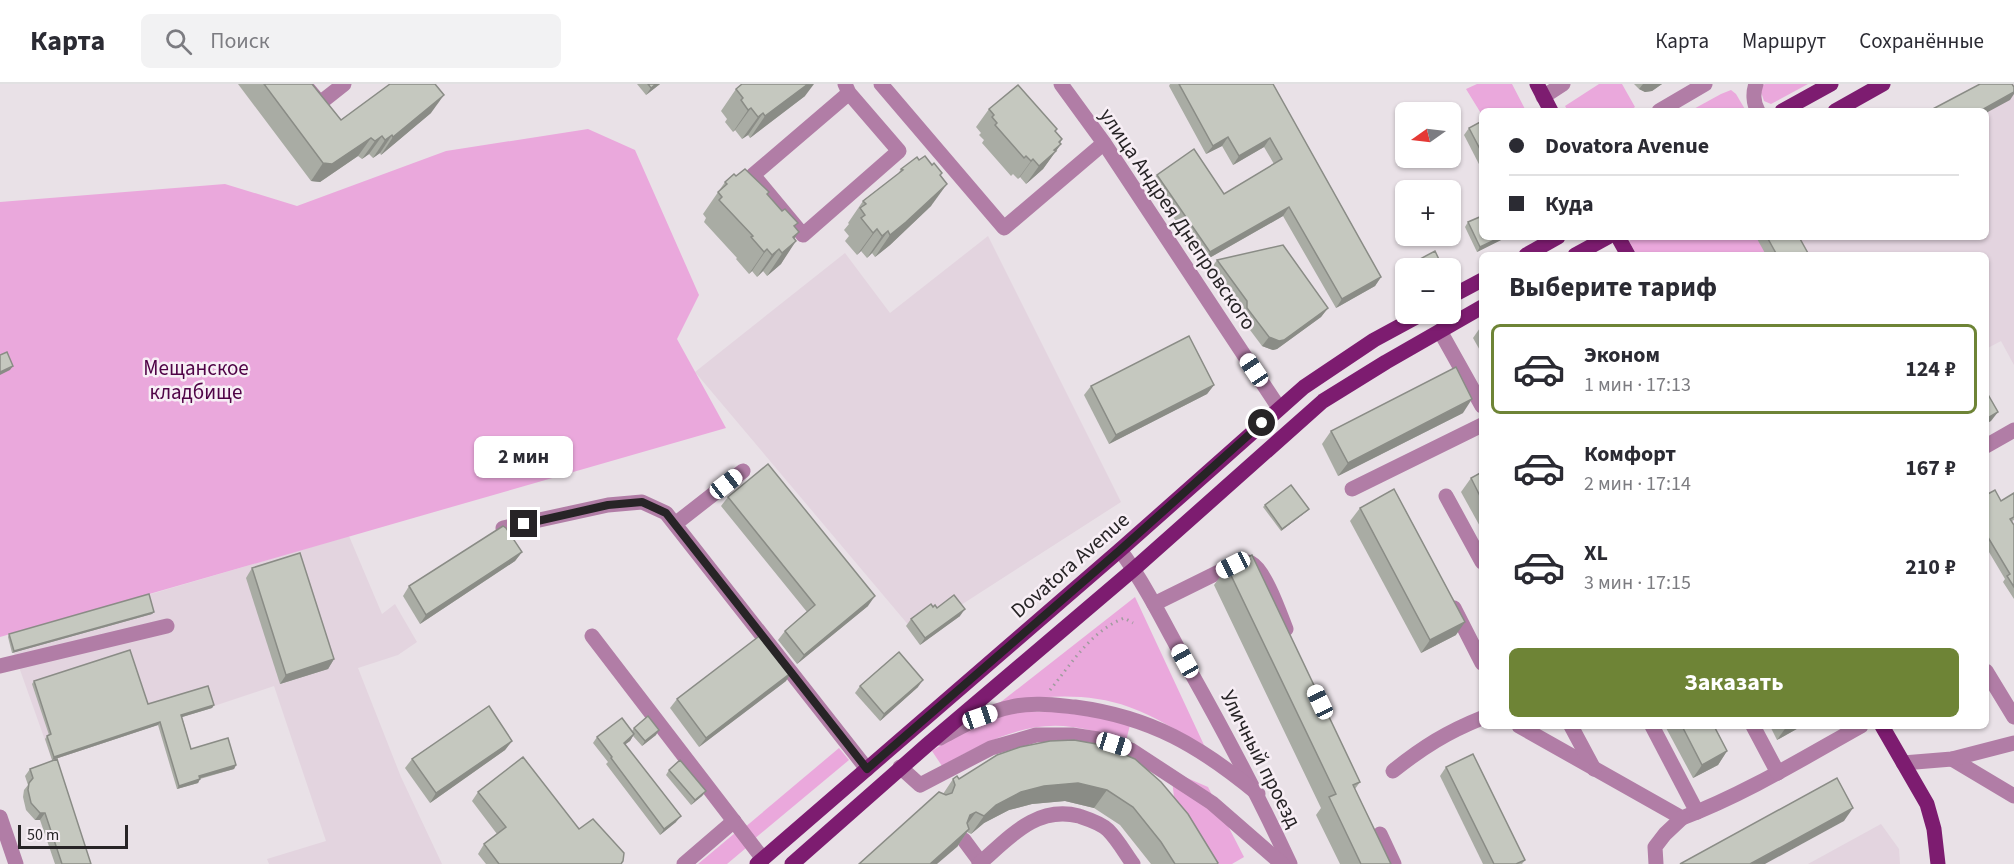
<!DOCTYPE html>
<html lang="ru">
<meta charset="utf-8">
<style>
:root{--surface:#fff;--page:#f2f2f3;--text:#2b2b33;--muted:#7c7c81;--line:#e1e1e2;--accent:#6e8436}
body{margin:0;font-family:"Source Sans 3",sans-serif;background:var(--page);color:var(--text);height:100vh;display:flex;flex-direction:column;font-size:22px;white-space:nowrap}
*{box-sizing:border-box;margin:0}
p{font-size:20px;color:var(--muted)}
.icon{flex:none;width:33px;height:33px;fill:none;stroke:currentColor;stroke-width:2;stroke-linecap:round;stroke-linejoin:round}
.map{position:relative;flex:1;overflow:hidden}
.drawer{position:absolute;left:1479px;top:168px;width:510px;height:477px;display:flex;flex-direction:column;background:var(--surface);border-radius:9px;box-shadow:0 2px 4px #0004}
.drawer>*{flex:none}
.guide{position:absolute;left:1479px;top:24px;width:510px;height:132px;border-radius:9px;box-shadow:0 2px 4px #0004;display:grid;align-content:center;height:132px;padding:0 30px;background:var(--surface)}
.needle{width:39px;rotate:256deg}
.tools{position:absolute;left:1395px;top:18px;display:grid;gap:12px}
.tools a{display:grid;place-items:center;width:66px;height:66px;border-radius:9px;background:var(--surface);box-shadow:0 2px 4px #0004;font-size:30px}
.scale{position:absolute;left:18px;bottom:15px;width:110px;box-sizing:border-box;padding-left:6px;border:3px solid #272426;border-top:0;font-size:16px;line-height:21px;white-space:nowrap;color:#272426;-webkit-text-stroke:4px #f7eef5;paint-order:stroke}
.end{position:absolute;width:27px;height:27px;margin:-14px;border:8px solid #272426;background:#fff;box-shadow:0 0 0 3px #fff}
.from{border-radius:50%}
.bubble{position:absolute;height:42px;border-radius:9px;background:var(--surface);box-shadow:0 2px 4px #0004;font-size:20px;font-weight:700;line-height:42px;text-align:center}
.car{position:absolute;width:18px;height:36px;margin:-18px -9px;border-radius:8px;box-shadow:0 0 4px 2px #0007;background:linear-gradient(#fff 24%,#345 0 40%,#fff 0 76%,#345 0 86%,#fff 0)}
.guide b{display:flex;align-items:center;gap:21px;height:57px;font-size:22px}
.guide b+b{border-top:2px solid var(--line)}
.guide i{width:15px;height:15px;background:var(--text)}
ul{padding:0;list-style:none}
li{display:flex;align-items:center;gap:18px;height:90px;margin:0 12px 9px;padding:0 18px;border:3px solid transparent;border-radius:9px}
li div{flex:1}
li b{display:block;font-size:22px}
li em{font-style:normal;font-weight:700}
li.selected{border-color:var(--accent)}
li>.icon{width:54px;height:54px;stroke-width:1.5}
h2{padding:0 30px;font-size:27px;line-height:72px}
.primary-button{display:flex;gap:12px;margin-top:auto;padding:12px 30px}
.primary-button a{flex:1;height:69px;border-radius:9px;background:var(--accent);color:#fff;font-size:24px;font-weight:700;line-height:69px;text-align:center}
header{display:flex;align-items:center;gap:36px;box-sizing:border-box;height:84px;padding:0 30px;background:var(--surface);border-bottom:2px solid var(--line)}
header strong{font-size:28px}
nav{display:flex;gap:33px;margin-inline-start:auto;font-size:21px}
.search{width:420px;height:54px;background:var(--page);display:flex;align-items:center;gap:15px;box-sizing:border-box;padding:0 21px;border-radius:9px;color:var(--muted);font-size:22px}
.map>svg:first-child{display:block}
</style>
<header>
<strong>Карта</strong>
<div class="search"><svg class="icon" aria-label="search" viewBox="0 0 24 24"><circle cx="10" cy="10" r="6"/><path d="M15 15l6 6"/></svg>Поиск</div>
<nav><a>Карта</a><a>Маршрут</a><a>Сохранённые</a></nav>
</header>
<div class="map">
<svg width="2014" height="780" viewBox="0 0 2014 780">
<rect width="100%" height="100%" fill="#e9e1e7"/>
<!-- built -->
<g fill="#e3d4df">
<polygon points="2000,0 2014,0 2014,281 2001,257 1986,265 1986,171 1805,171 1795,153 1986,153 1986,27"/>
<polygon points="988,152 1121,418 916,550 695,288 845,169 890,229"/>
<polygon points="349,452 382,530 395,520 417,558 398,571 358,584 401,693 442,780 269,780 267,775 326,757 274,602 52,676 8,552"/>
<polygon points="1881,740 1899,765 1900,780 1808,780"/>
</g>
<!-- green -->
<g fill="#eaa8dc">
<polygon points="1477,0 1512,0 1526,27 1482,27 1482,31 1466,5"/>
<polygon points="1599,0 1622,0 1635,23 1629,27 1568,27 1565,22"/>
<polygon points="1765,0 1808,0 1771,20 1764,17 1761,8 1763,1"/>
<polygon points="1731,6 1736,10 1746,27 1690,27 1721,10"/>
<polygon points="588,45 635,66 699,211 677,255 726,344 0,553 0,118 225,100 297,122 446,67"/>
<polygon points="1636,153 1790,153 1800,171 1637,171 1629,157"/>
<path d="M1135,513L1204,661C1180,649 1155,632 1129,623C1087,608 1040,611 997,621Z"/>
<path d="M1072,627L1130,641L1126,657C1108,651 1091,645 1072,643C1025,636 981,660 942,682L932,667L968,644L1014,628Z"/>
<polygon points="839,664 849,676 753,756 744,744"/>
<polygon points="1171,687 1208,703 1244,773 1232,780 1202,780 1177,739"/>
<polygon points="735,749 746,764 727,780 698,780"/>
</g>
<g fill="none" stroke-linecap="round" stroke-linejoin="round">
<!-- path -->
<path stroke="#a19b9f" stroke-width="3" stroke-dasharray="1.5 4.5" stroke-linecap="butt" d="M1050,606C1072,579 1090,548 1124,534L1133,539"/>
<!-- minor -->
<g stroke="#b17da6" stroke-width="15">
<polyline points="304,0 320,19 344,0"/>
<polyline points="845,0 849,9 899,67 803,151 753,91 849,9"/>
<polyline points="881,0 1004,144 1104,59"/>
<polyline points="1061,0 1104,59 1279,324"/>
<path d="M1756,0C1753,8 1753,19 1758,27"/>
<polyline points="1543,13 1563,0"/>
<polyline points="1659,27 1705,0"/>
<polyline points="1440,247 1482,322"/>
<polyline points="1986,362 2014,346"/>
<polyline points="1352,405 1482,341"/>
<polyline points="1446,412 1482,478"/>
<polyline points="675,440 743,387"/>
<polyline points="503,444 608,421 642,418 666,429 867,685"/>
<path d="M1120,466C1147,503 1167,545 1189,585C1225,649 1259,713 1290,780"/>
<path d="M1154,520L1233,481C1239,479 1244,476 1251,479C1265,486 1280,530 1286,545"/>
<polyline points="1454,524 1482,579"/>
<polyline points="592,552 763,775"/>
<polyline points="0,582 167,542"/>
<polyline points="1986,587 2014,633"/>
<path d="M1519,642L1682,734C1745,710 1802,675 1861,642"/>
<polyline points="1571,642 1594,685"/>
<polyline points="1652,642 1697,728"/>
<polyline points="1753,642 1778,689"/>
<path d="M940,654C963,642 986,628 1011,623C1032,618 1054,621 1075,623C1151,633 1200,662 1258,710"/>
<polyline points="1952,675 2014,712"/>
<polyline points="1903,679 1952,675 2014,659"/>
<polyline points="900,683 920,701 991,664 1036,651 1072,651 1098,655 1131,666 1212,719 1282,780"/>
<path d="M1393,687C1423,663 1447,648 1482,634"/>
<polyline points="0,733 16,780"/>
<polyline points="1380,750 1394,780"/>
<polyline points="964,756 981,779"/>
<polyline points="684,780 734,737"/>
<path d="M979,780C1009,754 1036,721 1079,732C1088,735 1101,739 1108,746C1118,756 1125,769 1133,780"/>
<polyline points="1656,780 1655,763 1665,750 1682,734"/>
</g>
<!-- major -->
<g stroke="#7d1c70" stroke-width="15">
<polyline points="1537,0 1551,27"/>
<polyline points="1782,27 1831,0"/>
<polyline points="1835,27 1883,0"/>
<polyline points="1618,153 1628,171"/>
<polyline points="1526,171 1558,153"/>
<polyline points="1575,171 1608,153"/>
<polyline points="1450,213 1482,196"/>
<polyline points="1882,642 1927,720 1934,745 1938,780"/>
<polyline points="757,780 1120,466 1304,303 1374,256 1422,230"/>
<polyline points="792,780 927,661 1134,485 1323,317 1386,278 1482,223"/>
</g>
</g>
<!-- wall -->
<g fill="#a9aca4">
<polygon points="238,0 312,0 341,36 431,29 381,71 380,69 373,74 369,70 362,75 358,72 320,98 311,97"/>
<polygon points="637,0 660,0 646,11"/>
<polygon points="1170,0 1273,0 1381,193 1375,202 1336,224 1283,132 1204,177 1150,100 1157,91 1224,110 1274,80 1264,63 1233,81 1222,62 1206,70 1169,2"/>
<polygon points="1634,0 1662,0 1652,7 1645,8 1639,5"/>
<polygon points="736,5 805,12 750,54 748,51 742,55 735,46 733,48 725,38 727,35 721,27"/>
<polygon points="989,25 1055,47 1062,55 1060,59 1061,60 1043,85 1026,100 1020,93 1018,95 1013,90 1011,92 982,59 984,56 979,51 981,49 976,43"/>
<polygon points="1482,37 1482,86 1464,51 1469,44"/>
<polygon points="919,76 940,91 931,122 890,161 875,173 872,169 867,174 861,167 857,171 845,157 849,152 844,146 849,140 848,139 863,117 898,90 901,85"/>
<polygon points="736,92 769,108 767,111 795,143 794,155 781,180 767,192 763,187 757,193 752,187 749,190 736,175 737,174 704,138 706,134 703,130 725,98"/>
<polygon points="1468,138 1501,156 1477,168 1465,143"/>
<polygon points="1756,153 1799,153 1809,171 1766,171"/>
<polygon points="1420,175 1443,184 1419,184 1416,180"/>
<polygon points="1217,176 1328,224 1321,233 1277,265 1273,266 1262,262 1241,234 1240,226 1211,185"/>
<polygon points="1482,241 1482,270 1473,254"/>
<polygon points="1214,301 1207,310 1109,360 1084,311 1091,302"/>
<polygon points="1463,329 1338,392 1322,360 1331,347"/>
<polygon points="1482,388 1482,446 1461,408 1471,394"/>
<polygon points="2014,409 2014,436 2012,437 2014,441 2014,515 2003,498 2005,495 1986,463 1986,411 2001,417"/>
<polygon points="728,413 868,522 797,580 778,556 785,547 807,528 721,422"/>
<polygon points="1265,421 1309,425 1307,427 1281,447 1263,423"/>
<polygon points="1360,424 1456,551 1421,569 1350,437"/>
<polygon points="522,468 515,477 420,540 403,512 409,502"/>
<polygon points="1227,483 1360,698 1355,705 1391,780 1340,780 1316,731 1321,724 1214,501"/>
<polygon points="252,484 334,575 328,585 280,600 246,494"/>
<polygon points="933,523 960,532 920,561 906,542 911,535"/>
<polygon points="154,528 152,530 12,569 8,553 9,550"/>
<polygon points="34,597 148,620 214,621 212,624 182,633 191,665 236,681 234,685 200,695 198,699 177,705 158,641 52,676 45,655 47,652 49,651 32,600"/>
<polygon points="786,597 699,663 670,624 677,615"/>
<polygon points="860,602 918,603 880,637 855,609"/>
<polygon points="1665,642 1714,642 1727,667 1718,681 1693,694"/>
<polygon points="1770,642 1802,642 1777,656"/>
<polygon points="634,644 656,651 642,662 633,652 630,657 625,660 676,738 660,751 606,680 608,678 593,659 597,653 632,647"/>
<polygon points="512,657 505,666 430,719 405,684 412,675"/>
<polygon points="1050,657 1218,779 1217,780 1151,780 1120,741 1094,724 1065,717 1032,720 1009,726 984,739 971,750 967,748 957,763 943,710 953,695 959,695"/>
<polygon points="1446,683 1525,776 1522,780 1483,780 1440,692"/>
<polygon points="30,685 91,780 55,780 40,736 35,736 26,726 23,713 24,706 28,701 25,692"/>
<polygon points="669,686 706,707 702,712 691,721 666,691"/>
<polygon points="478,708 579,745 621,780 486,780 478,770 484,760 497,750 472,717"/>
</g>
<!-- shaded-wall -->
<g fill="#8a8c86">
<polygon points="656,0 660,0 646,11 651,4"/>
<polygon points="808,0 814,0 805,12 750,54 765,32"/>
<polygon points="1643,0 1662,0 1652,7 1645,8 1639,5"/>
<polygon points="2014,8 2014,10 2010,16 1986,29 1986,27 1980,27"/>
<polygon points="444,11 431,29 381,71 393,53"/>
<polygon points="751,24 735,46 733,48 748,26"/>
<polygon points="763,29 748,51 742,55 758,33"/>
<polygon points="392,51 380,69 373,74 385,56"/>
<polygon points="382,52 369,70 362,75 375,57"/>
<polygon points="1228,53 1222,62 1206,70 1213,62"/>
<polygon points="371,54 358,72 320,98 311,97 323,79"/>
<polygon points="1270,54 1264,63 1233,81 1239,72"/>
<polygon points="1062,55 1056,64 1061,60 1043,85 1026,100 1039,82 1059,58"/>
<polygon points="1033,75 1020,93 1018,95 1031,77"/>
<polygon points="947,100 931,122 890,161 875,173 890,151"/>
<polygon points="1289,123 1283,132 1204,177 1210,168"/>
<polygon points="877,145 861,167 857,171 873,149"/>
<polygon points="888,147 872,169 867,174 882,152"/>
<polygon points="799,148 786,166 796,157 781,180 767,192 793,153"/>
<polygon points="1501,153 1503,153 1501,156 1477,168 1480,163"/>
<polygon points="767,165 752,187 749,190 764,168"/>
<polygon points="779,165 763,187 757,193 772,171"/>
<polygon points="1381,193 1375,202 1336,224 1342,215"/>
<polygon points="1328,224 1321,233 1277,265 1273,266 1262,262 1269,253"/>
<polygon points="13,282 10,286 0,291 0,288"/>
<polygon points="1214,301 1207,310 1109,360 1116,351"/>
<polygon points="1472,315 1463,329 1338,392 1348,379"/>
<polygon points="1998,328 1991,337 1986,340 1986,335"/>
<polygon points="1309,425 1307,427 1281,447 1282,445"/>
<polygon points="522,468 515,477 420,540 426,531"/>
<polygon points="875,512 868,522 797,580 804,571"/>
<polygon points="965,525 960,532 920,561 925,554"/>
<polygon points="154,528 152,530 12,569 14,567"/>
<polygon points="1465,538 1456,551 1421,569 1430,556"/>
<polygon points="334,575 328,585 280,600 286,591"/>
<polygon points="792,588 786,597 699,663 706,654"/>
<polygon points="923,596 918,603 880,637 884,630"/>
<polygon points="214,621 212,624 179,634 181,631"/>
<polygon points="160,638 158,641 52,676 54,673"/>
<polygon points="1787,642 1802,642 1777,656"/>
<polygon points="659,646 656,651 642,662 645,657"/>
<polygon points="634,650 630,657 619,665 624,659"/>
<polygon points="512,657 505,666 430,719 436,709"/>
<polygon points="1727,667 1718,681 1693,694 1702,681"/>
<polygon points="236,681 234,685 197,695 199,692"/>
<polygon points="200,695 198,699 177,705 179,702"/>
<polygon points="1078,699 1107,706 1094,724 1065,717 1032,720 1009,726 984,739 971,750 984,732 996,721 1021,708 1044,702"/>
<polygon points="706,707 702,712 691,721 695,716"/>
<polygon points="1853,724 1844,737 1765,780 1750,780"/>
<polygon points="976,728 963,746 970,731"/>
<polygon points="40,729 45,729 40,736 35,736"/>
<polygon points="681,732 676,738 660,751 664,745"/>
<polygon points="969,745 957,763 937,780 930,780"/>
</g>
<!-- building -->
<g fill="#c5c8bf" stroke="#8a8c86" stroke-width="1.5">
<polygon points="264,0 312,0 341,36 390,0 435,0 444,11 393,53 392,51 385,56 382,52 375,57 371,54 332,80 323,79"/>
<polygon points="648,0 656,0 651,4"/>
<polygon points="742,0 808,0 765,32 763,29 758,33 751,24 748,26 741,16 743,14 736,5"/>
<polygon points="1179,0 1273,0 1381,193 1342,215 1289,123 1210,168 1157,91 1194,65 1224,110 1282,75 1270,54 1239,72 1228,53 1213,62"/>
<polygon points="1980,0 2012,0 2014,3 2014,8 1980,27 1929,27"/>
<polygon points="1018,1 1057,45 1055,47 1062,55 1059,58 1061,60 1054,66 1056,67 1039,82 1033,75 1031,77 1026,72 1024,74 995,41 997,39 992,33 994,31 989,25"/>
<polygon points="1482,37 1482,69 1469,44"/>
<polygon points="925,72 932,81 934,79 942,89 940,91 947,100 906,138 890,151 888,147 882,152 877,145 873,149 861,134 865,131 860,124 866,120 863,117 903,86 901,85 917,73 919,76"/>
<polygon points="745,85 769,108 767,110 782,127 785,125 798,139 794,142 799,148 793,153 796,157 782,169 779,165 772,171 767,165 764,168 751,153 753,152 719,116 722,113 718,108 727,100 725,98 734,90 736,92"/>
<polygon points="1482,132 1482,153 1501,153 1480,163 1468,138"/>
<polygon points="1767,153 1799,153 1809,171 1777,171"/>
<polygon points="1283,161 1328,224 1284,256 1279,257 1269,253 1247,224 1247,217 1217,176"/>
<polygon points="1435,167 1443,184 1424,184 1420,175"/>
<polygon points="1189,252 1214,301 1116,351 1091,302"/>
<polygon points="7,268 13,282 0,288 0,271"/>
<polygon points="1456,283 1472,315 1348,379 1331,347"/>
<polygon points="1986,307 1998,328 1986,335"/>
<polygon points="768,380 875,512 804,571 785,547 815,521 728,413"/>
<polygon points="1482,388 1482,416 1471,394"/>
<polygon points="1291,401 1309,425 1282,445 1265,421"/>
<polygon points="1394,405 1465,538 1430,556 1360,424"/>
<polygon points="1995,406 2001,417 2014,409 2014,433 2010,435 2014,441 2014,503 2007,492 2010,490 1986,450 1986,411"/>
<polygon points="503,442 506,444 522,468 426,531 409,502"/>
<polygon points="300,469 334,575 286,591 252,484"/>
<polygon points="1252,471 1360,698 1353,701 1391,780 1361,780 1329,713 1336,710 1227,483"/>
<polygon points="149,510 154,528 14,567 9,550"/>
<polygon points="954,511 965,525 925,554 911,535 931,520 933,523 935,521 937,524"/>
<polygon points="762,550 792,588 706,654 677,615"/>
<polygon points="130,566 148,620 208,602 214,621 181,631 191,665 228,654 236,681 199,692 200,695 179,702 160,638 54,673 47,652 51,650 34,597"/>
<polygon points="899,568 923,596 884,630 860,602"/>
<polygon points="489,622 512,657 436,709 412,675"/>
<polygon points="648,632 659,646 645,657 634,644"/>
<polygon points="622,634 634,650 624,659 681,732 664,745 611,674 612,673 597,653"/>
<polygon points="1682,642 1714,642 1727,667 1702,681"/>
<polygon points="1074,656 1102,661 1135,675 1161,698 1188,730 1218,779 1217,780 1175,780 1161,758 1133,723 1107,706 1078,699 1044,702 1021,708 996,721 984,732 976,728 970,731 967,739 969,745 930,780 859,780 939,708 946,711 952,709 955,701 953,695 957,692 959,695 997,671 1020,663 1050,657"/>
<polygon points="1473,670 1525,776 1516,780 1494,780 1446,683"/>
<polygon points="523,673 579,745 593,735 624,769 623,777 621,780 499,780 484,760 506,743 478,708"/>
<polygon points="57,675 91,780 62,780 45,729 40,729 31,719 28,706 29,699 33,694 30,685"/>
<polygon points="680,676 706,707 695,716 669,686"/>
<polygon points="1837,694 1853,724 1750,780 1680,780"/>
</g>
<g fill="none" stroke-linecap="round" stroke-linejoin="round">
<!-- route -->
<polyline stroke="#272426" stroke-width="8" points="524,440 608,421 642,418 666,429 867,685 1120,466 1262,339"/>
</g>
<g text-anchor="middle" stroke-width="5" stroke-linejoin="round" paint-order="stroke">
<!-- street labels -->
<g font-size="21" fill="#272426" stroke="#f7eef5">
<text transform="translate(1178 135) rotate(56)" y="7">улица Андрея Днепровского</text>
<text transform="translate(1070 481) rotate(-41)" y="7">Dovatora Avenue</text>
<text transform="translate(1261 675) rotate(63)" y="7">Уличный проезд</text>
</g>
<!-- park labels -->
<g font-size="21" fill="#4f0346" stroke="#f7eef5">
<text x="196" y="291">Мещанское<tspan x="196" dy="24">кладбище</tspan></text>
</g>
</g>
</svg>
<div class="tools">
<a><svg class="needle" viewBox="-14 -14 28 28"><path d="M0-13l5 13h-10z" fill="#e53935"/><path d="M0 13l5-13h-10z" fill="#7c7c81"/></svg></a>
<a>+</a>
<a>−</a>
</div>
<div class="scale">50 m</div>
<i class="end from" style="left:1262px;top:339px"></i>
<i class="end" style="left:524px;top:440px"></i>
<div class="bubble" style="left:474px;top:352px;width:99px">2 мин</div>
<i class="car" style="left:1254px;top:286px;rotate:326deg"></i>
<i class="car" style="left:726px;top:400px;rotate:52deg"></i>
<i class="car" style="left:1233px;top:481px;rotate:243deg"></i>
<i class="car" style="left:1185px;top:577px;rotate:331deg"></i>
<i class="car" style="left:1320px;top:618px;rotate:335deg"></i>
<i class="car" style="left:980px;top:633px;rotate:71deg"></i>
<i class="car" style="left:1114px;top:660px;rotate:107deg"></i>
<div class="guide">
<b><i class="from"></i>Dovatora Avenue</b>
<b><i></i>Куда</b>
</div>
<section class="drawer">
<h2>Выберите тариф</h2>
<ul>
<li class="selected"><svg class="icon" aria-label="car" viewBox="0 0 24 24"><path d="M5 17H2v-5l4-1 3-4h7l3 4 3 1v5h-3M9 17h6M6 11h13"/><circle cx="7" cy="17" r="2"/><circle cx="17" cy="17" r="2"/></svg><div><b>Эконом</b><p>1 мин · 17:13</p></div><em>124 ₽</em></li>
<li><svg class="icon" aria-label="car" viewBox="0 0 24 24"><path d="M5 17H2v-5l4-1 3-4h7l3 4 3 1v5h-3M9 17h6M6 11h13"/><circle cx="7" cy="17" r="2"/><circle cx="17" cy="17" r="2"/></svg><div><b>Комфорт</b><p>2 мин · 17:14</p></div><em>167 ₽</em></li>
<li><svg class="icon" aria-label="car" viewBox="0 0 24 24"><path d="M5 17H2v-5l4-1 3-4h7l3 4 3 1v5h-3M9 17h6M6 11h13"/><circle cx="7" cy="17" r="2"/><circle cx="17" cy="17" r="2"/></svg><div><b>XL</b><p>3 мин · 17:15</p></div><em>210 ₽</em></li>
</ul>
<div class="primary-button"><a>Заказать</a></div>
</section>
</div>
